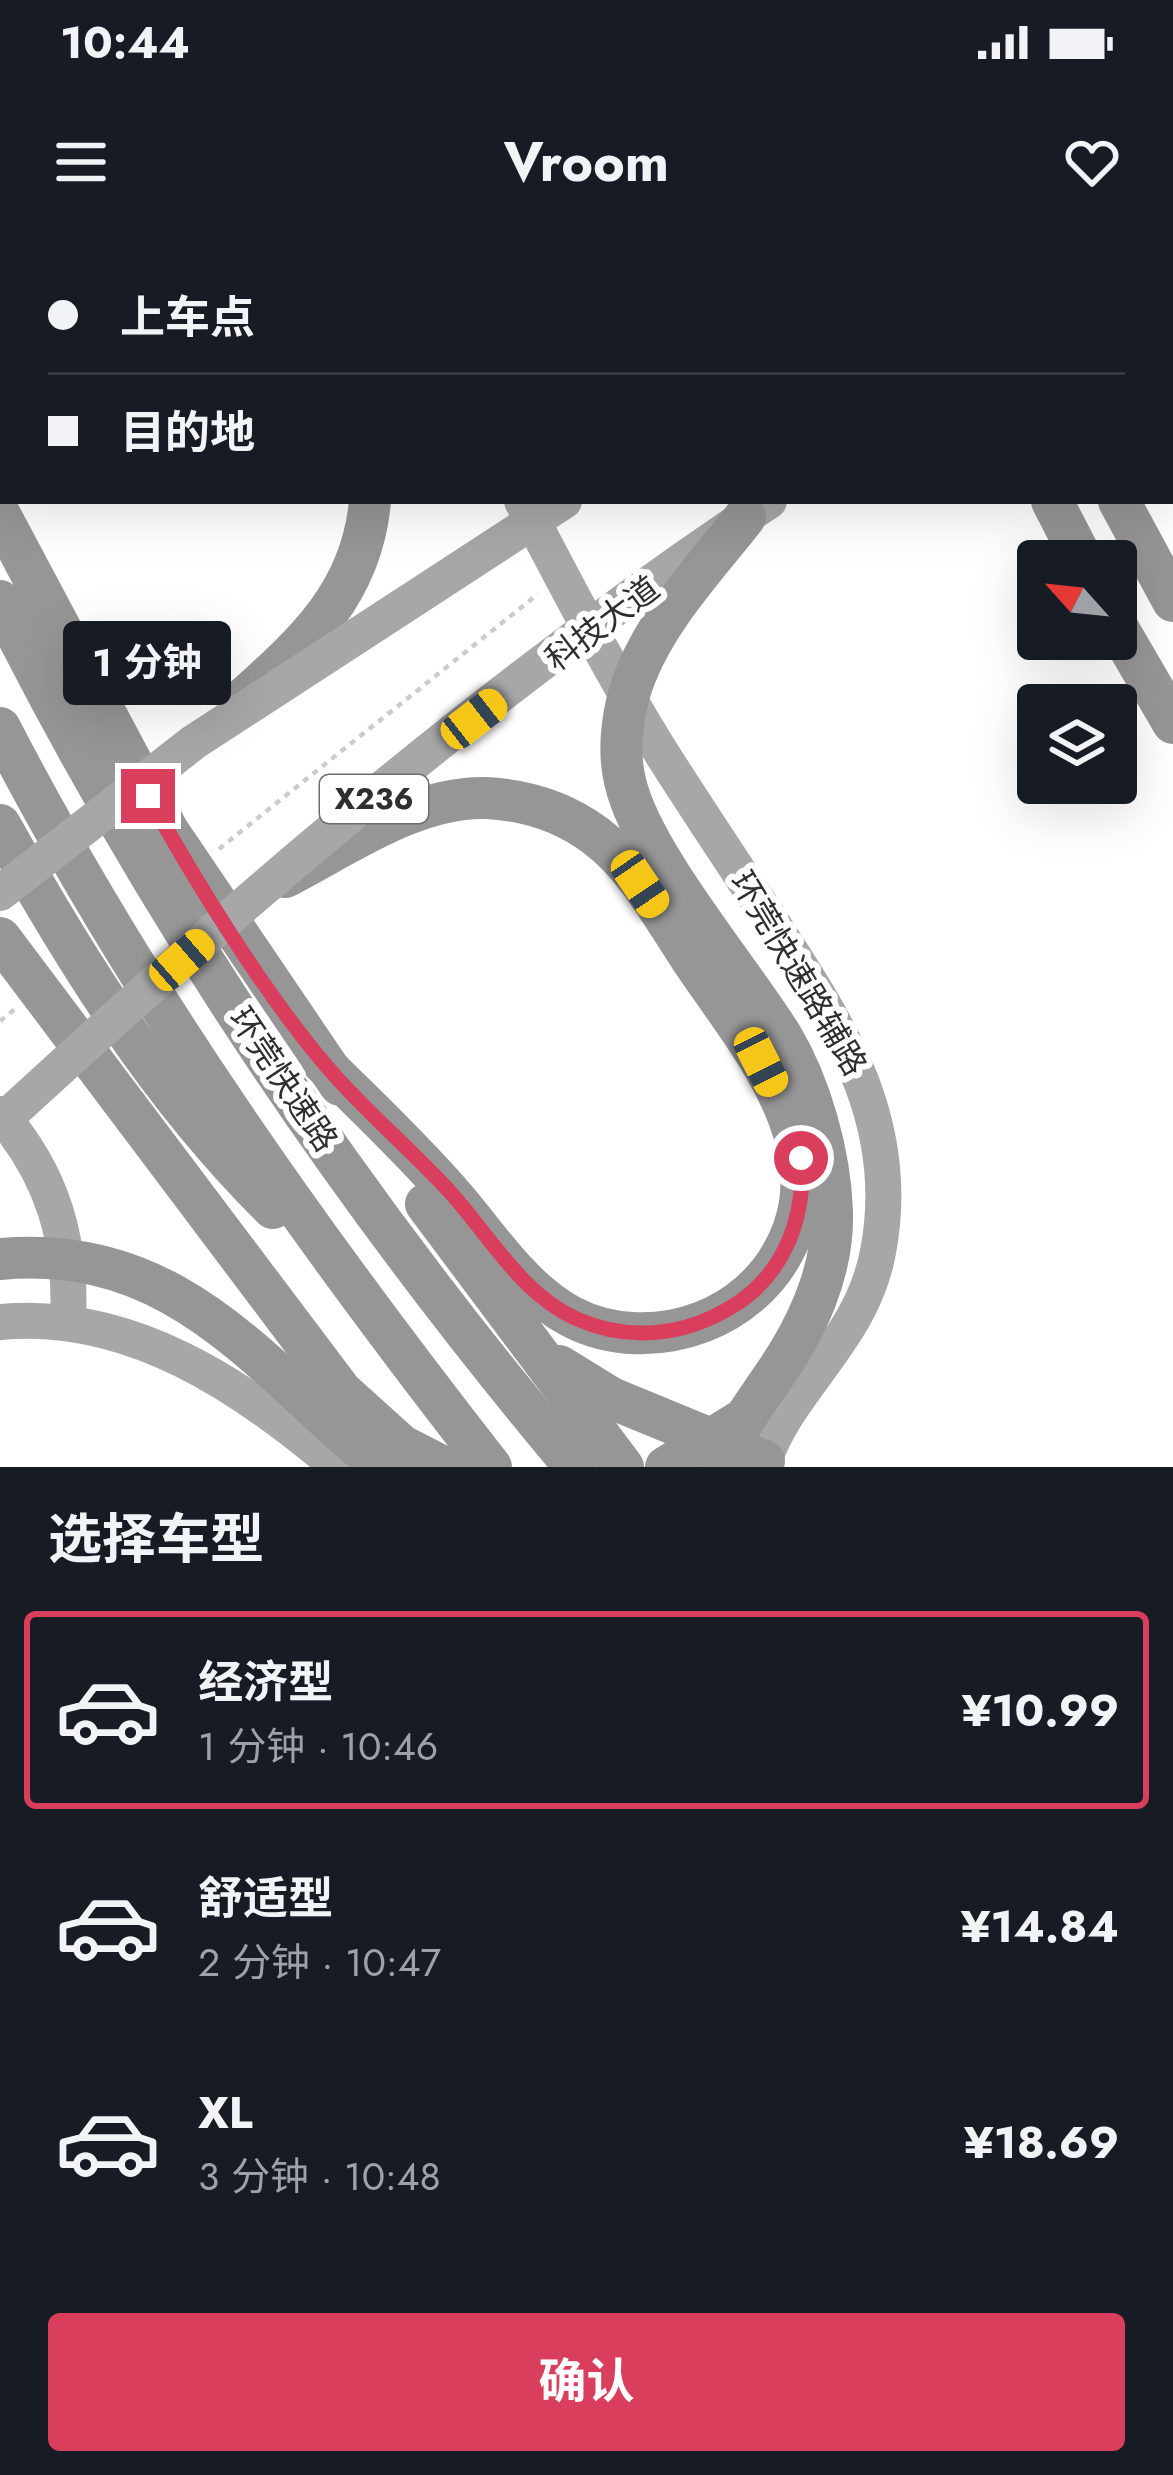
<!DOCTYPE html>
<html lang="zh">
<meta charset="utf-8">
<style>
:root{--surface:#171b24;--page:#20242c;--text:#f1f3f6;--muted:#9ea1a6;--line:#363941;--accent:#d93e5c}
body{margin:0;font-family:Jost,"Noto Sans SC",sans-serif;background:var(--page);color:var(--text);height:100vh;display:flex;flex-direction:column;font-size:45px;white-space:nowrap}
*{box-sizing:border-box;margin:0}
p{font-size:39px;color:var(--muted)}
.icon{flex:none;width:66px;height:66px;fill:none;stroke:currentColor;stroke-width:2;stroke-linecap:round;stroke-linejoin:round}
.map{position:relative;height:1227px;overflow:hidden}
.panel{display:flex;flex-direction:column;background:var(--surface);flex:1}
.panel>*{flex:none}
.guide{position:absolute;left:0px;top:0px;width:1173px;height:264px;box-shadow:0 12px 48px #0002;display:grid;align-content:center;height:264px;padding:0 48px;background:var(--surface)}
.needle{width:78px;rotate:297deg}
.fabs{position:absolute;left:1017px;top:300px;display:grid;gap:24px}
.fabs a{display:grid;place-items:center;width:120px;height:120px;border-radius:12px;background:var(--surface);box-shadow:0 12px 48px #0002;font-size:60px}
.end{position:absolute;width:54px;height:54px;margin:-27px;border:15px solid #d93e5c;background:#fff;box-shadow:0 0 0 6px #fff}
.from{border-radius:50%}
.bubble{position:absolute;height:84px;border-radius:12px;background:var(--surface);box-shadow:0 12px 48px #0002;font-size:39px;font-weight:700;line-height:84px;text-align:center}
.car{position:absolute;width:36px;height:72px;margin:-36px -18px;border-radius:15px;box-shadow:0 0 9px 3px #0007;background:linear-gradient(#f5c518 24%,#345 0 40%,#f5c518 0 76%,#345 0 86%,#f5c518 0)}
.guide b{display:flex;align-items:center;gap:42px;height:114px;font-size:45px}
.guide b+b{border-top:3px solid var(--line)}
.guide i{width:30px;height:30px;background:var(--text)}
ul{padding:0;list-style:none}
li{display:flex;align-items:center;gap:36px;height:198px;margin:0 24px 18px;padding:0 24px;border:6px solid transparent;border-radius:12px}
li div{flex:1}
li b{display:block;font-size:45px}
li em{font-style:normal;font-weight:700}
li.current{border-color:var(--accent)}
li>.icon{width:108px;height:108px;stroke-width:1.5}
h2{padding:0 48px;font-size:54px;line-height:144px}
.action{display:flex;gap:24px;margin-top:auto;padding:24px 48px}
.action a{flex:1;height:138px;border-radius:12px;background:var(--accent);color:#fff;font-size:48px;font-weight:700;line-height:138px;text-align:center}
.status{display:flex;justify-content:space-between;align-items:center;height:84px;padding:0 60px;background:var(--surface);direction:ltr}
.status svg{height:33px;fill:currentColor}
header{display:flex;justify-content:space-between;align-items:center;height:156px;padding:0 48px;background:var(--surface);font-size:54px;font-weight:700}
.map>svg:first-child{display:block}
</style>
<div class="status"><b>10:44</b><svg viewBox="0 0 49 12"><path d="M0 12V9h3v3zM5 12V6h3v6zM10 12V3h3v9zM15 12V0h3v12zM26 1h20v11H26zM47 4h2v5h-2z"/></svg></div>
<header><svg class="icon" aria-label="menu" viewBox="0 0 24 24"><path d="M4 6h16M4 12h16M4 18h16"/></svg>Vroom<svg class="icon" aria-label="heart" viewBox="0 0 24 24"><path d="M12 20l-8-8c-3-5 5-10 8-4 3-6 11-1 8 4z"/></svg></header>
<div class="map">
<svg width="1173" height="1227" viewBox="0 0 1173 1227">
<rect width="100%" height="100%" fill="#fff"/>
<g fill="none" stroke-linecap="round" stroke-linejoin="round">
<!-- path -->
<g stroke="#ccc" stroke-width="4.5" stroke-dasharray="6 6" stroke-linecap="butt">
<polyline points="219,609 538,354"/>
<polyline points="0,781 15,769"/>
</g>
<!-- major -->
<g stroke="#a7a7a7" stroke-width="36">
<polyline points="387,0 389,3"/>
<polyline points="1157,3 1161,0"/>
<path d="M522,261C566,344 609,429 659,509C698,571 739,631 778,692C844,793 902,887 878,1012C861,1103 786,1148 762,1227"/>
<path d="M0,874C53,935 72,1001 68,1081"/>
<path d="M0,1082C130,1070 243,1146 338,1227"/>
</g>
<!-- highway -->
<g stroke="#969696" stroke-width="42">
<polyline points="272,0 274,3"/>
<polyline points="310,0 311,3"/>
<polyline points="918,0 920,3"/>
<polyline points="981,0 983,3"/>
<polyline points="0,228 3,237"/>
<polyline points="1052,261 1083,321"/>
<polyline points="1119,261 1173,361"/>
<polyline points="0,275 168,591 340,845"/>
<path d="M0,361C155,671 352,962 575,1227"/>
<polyline points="1116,385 1173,483"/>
<path d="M242,460C307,402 362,352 370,261"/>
<path d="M0,488C136,752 309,994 491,1227"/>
<path d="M0,585C77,723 160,856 273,968"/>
<path d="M285,637C346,606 415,556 486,558C526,560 564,572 596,596C639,628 666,682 696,726C752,808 840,909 783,1012C766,1044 736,1069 702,1082C660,1098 611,1098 570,1076C520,1049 487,995 450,953C410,907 366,866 323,823"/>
<polyline points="0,698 341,1151 402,1206 443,1227"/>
<polyline points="426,964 623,1227"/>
<polyline points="559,1126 611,1158 764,1221"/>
</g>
<!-- major-bridge -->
<g stroke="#a7a7a7" stroke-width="36">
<polyline points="0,653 194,502 564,261"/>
<path d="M0,883C241,661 495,443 769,261"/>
</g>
<!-- highway-bridge -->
<g stroke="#969696" stroke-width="42">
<path d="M0,1019C179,1003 260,1128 382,1227"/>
<polyline points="666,1227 742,1180"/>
<path d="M723,1227C731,1194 753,1167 771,1140C806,1090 834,1033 832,971C830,914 811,846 782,797C740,729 641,614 625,541C617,508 623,466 636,434C660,375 706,327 745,277"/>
</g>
</g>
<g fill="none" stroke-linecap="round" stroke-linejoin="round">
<!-- route -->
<path stroke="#d93e5c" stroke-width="15" d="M148,556C195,641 261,748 323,822C361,868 409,907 450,952C489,995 522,1055 577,1079C629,1102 685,1096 733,1066C785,1034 806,976 801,918"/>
</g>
<g text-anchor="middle" stroke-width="12" stroke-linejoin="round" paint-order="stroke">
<!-- shield labels -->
<rect fill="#fff" stroke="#6d6d6d" stroke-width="3" x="320" y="535" width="108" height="48" rx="9"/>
<g font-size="30" font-weight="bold" fill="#2f2f2f">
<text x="374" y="569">X236</text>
</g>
<!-- street labels -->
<g font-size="33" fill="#2f2f2f" stroke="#fff">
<text transform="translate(602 383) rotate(-37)" y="12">科技大道</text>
<text transform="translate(799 733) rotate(59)" y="12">环莞快速路辅路</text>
<text transform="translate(284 839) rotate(56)" y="12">环莞快速路</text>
</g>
</g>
</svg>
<div class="fabs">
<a><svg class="needle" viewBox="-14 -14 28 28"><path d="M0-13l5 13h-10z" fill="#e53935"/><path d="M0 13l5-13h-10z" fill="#9ea1a6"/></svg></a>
<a><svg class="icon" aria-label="layers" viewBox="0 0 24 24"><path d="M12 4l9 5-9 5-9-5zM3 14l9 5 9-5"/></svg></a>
</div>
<i class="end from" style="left:801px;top:918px"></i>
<i class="end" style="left:148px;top:556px"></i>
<div class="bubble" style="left:63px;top:381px;width:168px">1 分钟</div>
<i class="car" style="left:474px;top:479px;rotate:52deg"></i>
<i class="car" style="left:640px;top:644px;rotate:146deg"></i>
<i class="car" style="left:182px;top:720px;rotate:49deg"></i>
<i class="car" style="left:761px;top:822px;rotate:153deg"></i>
<div class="guide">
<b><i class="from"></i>上车点</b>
<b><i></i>目的地</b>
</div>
</div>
<section class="panel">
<h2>选择车型</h2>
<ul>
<li class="current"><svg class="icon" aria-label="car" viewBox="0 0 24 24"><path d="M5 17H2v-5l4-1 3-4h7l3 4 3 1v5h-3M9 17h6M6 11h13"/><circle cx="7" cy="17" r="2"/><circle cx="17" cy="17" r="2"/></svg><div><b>经济型</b><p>1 分钟 · 10:46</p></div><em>¥10.99</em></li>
<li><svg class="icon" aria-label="car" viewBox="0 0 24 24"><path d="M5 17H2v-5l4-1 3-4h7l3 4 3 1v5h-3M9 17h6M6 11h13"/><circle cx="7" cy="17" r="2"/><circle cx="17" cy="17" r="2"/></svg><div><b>舒适型</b><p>2 分钟 · 10:47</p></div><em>¥14.84</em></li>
<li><svg class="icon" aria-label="car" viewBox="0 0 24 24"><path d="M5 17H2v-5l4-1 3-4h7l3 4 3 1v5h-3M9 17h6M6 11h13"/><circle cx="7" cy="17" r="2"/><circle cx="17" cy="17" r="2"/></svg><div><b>XL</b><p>3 分钟 · 10:48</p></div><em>¥18.69</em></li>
</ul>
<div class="action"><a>确认</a></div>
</section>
